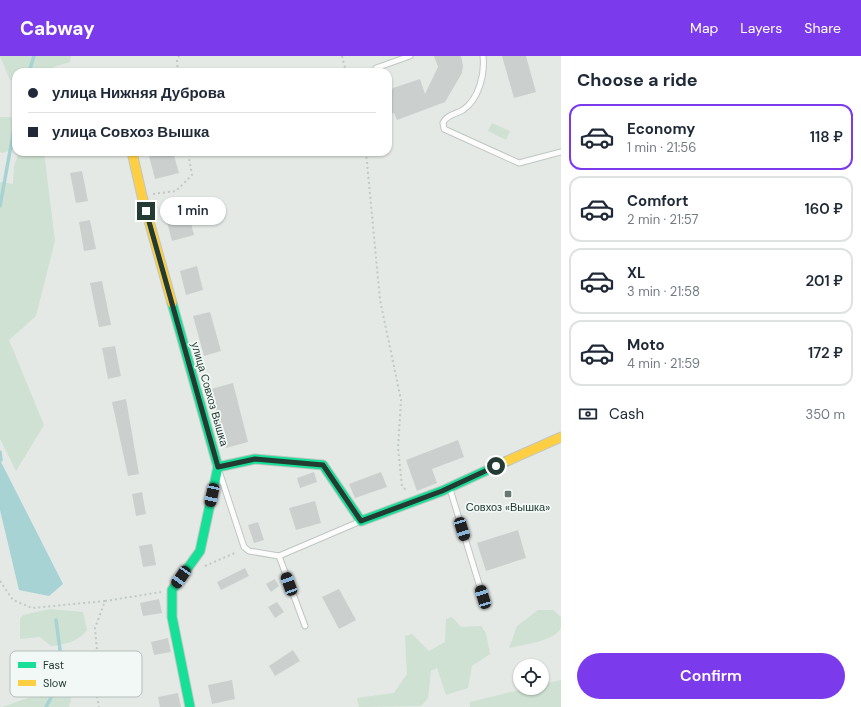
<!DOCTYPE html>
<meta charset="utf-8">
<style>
:root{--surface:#fff;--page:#f6f6f7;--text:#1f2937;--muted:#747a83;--line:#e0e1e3;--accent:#7c3aed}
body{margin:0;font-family:"DM Sans",sans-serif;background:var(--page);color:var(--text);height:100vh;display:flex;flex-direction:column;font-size:15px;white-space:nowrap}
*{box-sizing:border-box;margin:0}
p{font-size:13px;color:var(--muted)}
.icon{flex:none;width:22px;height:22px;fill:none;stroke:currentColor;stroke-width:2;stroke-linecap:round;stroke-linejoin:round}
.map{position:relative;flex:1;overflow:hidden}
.details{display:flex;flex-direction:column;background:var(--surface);width:300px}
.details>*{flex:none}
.banner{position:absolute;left:12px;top:12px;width:380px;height:88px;border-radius:12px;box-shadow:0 1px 3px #0004;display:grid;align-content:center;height:88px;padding:0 16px;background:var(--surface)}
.fabs{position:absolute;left:513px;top:603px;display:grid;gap:8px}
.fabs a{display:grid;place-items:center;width:36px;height:36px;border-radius:50%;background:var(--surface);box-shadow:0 1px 3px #0004;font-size:20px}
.end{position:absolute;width:18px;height:18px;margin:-9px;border:5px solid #233b33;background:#fff;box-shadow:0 0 0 2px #fff}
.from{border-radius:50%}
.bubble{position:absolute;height:28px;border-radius:14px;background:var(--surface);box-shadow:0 1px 3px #0004;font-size:13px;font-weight:600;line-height:28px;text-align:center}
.car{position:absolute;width:12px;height:24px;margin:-12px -6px;border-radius:5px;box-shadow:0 0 3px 1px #0007;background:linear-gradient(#222 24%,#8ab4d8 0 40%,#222 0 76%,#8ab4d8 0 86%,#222 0)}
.banner b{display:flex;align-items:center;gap:14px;height:38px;font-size:15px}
.banner b+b{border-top:1px solid var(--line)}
.banner i{width:10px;height:10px;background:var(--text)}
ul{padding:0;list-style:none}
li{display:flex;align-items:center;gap:12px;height:66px;margin:0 8px 6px;padding:0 8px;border:2px solid var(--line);border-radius:12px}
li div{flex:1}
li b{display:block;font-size:15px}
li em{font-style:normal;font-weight:600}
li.selected{border-color:var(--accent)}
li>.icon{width:36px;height:36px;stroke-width:1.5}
h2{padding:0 16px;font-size:18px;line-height:48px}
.pay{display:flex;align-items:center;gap:10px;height:44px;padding:0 16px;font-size:15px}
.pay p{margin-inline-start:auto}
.action{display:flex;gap:8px;margin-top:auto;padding:8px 16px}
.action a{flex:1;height:46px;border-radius:24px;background:var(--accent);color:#fff;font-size:16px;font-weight:600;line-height:46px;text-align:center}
header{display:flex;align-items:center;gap:24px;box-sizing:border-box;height:56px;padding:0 20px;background:var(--accent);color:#fff}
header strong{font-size:19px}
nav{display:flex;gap:22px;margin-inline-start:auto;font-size:14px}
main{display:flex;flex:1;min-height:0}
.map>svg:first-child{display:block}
</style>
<header>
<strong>Cabway</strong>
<nav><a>Map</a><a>Layers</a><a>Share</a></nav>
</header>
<main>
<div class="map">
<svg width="561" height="651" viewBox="0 0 561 651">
<rect width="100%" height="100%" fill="#e4e9e6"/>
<!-- green -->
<g fill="#cee1d2">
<polygon points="0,0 71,0 70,6 38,16 16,16 16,23 10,24"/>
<polygon points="0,61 11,61 16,69 16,93 2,97 0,96"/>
<polygon points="492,67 510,75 506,84 488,75"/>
<polygon points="19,96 44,96 55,185 36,260 9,284 44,369 16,415 0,383 0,126 13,128 14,110"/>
<path d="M50,553L83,556L87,574C78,586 66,588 51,590L40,581L20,583V563L23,559Z"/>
<path d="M538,554H553L561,561C561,564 561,568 561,571C557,585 521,589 509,592L517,570Z"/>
<polygon points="452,561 461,571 481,570 486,577 490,598 472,610 468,632 446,639 437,612 431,615 428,642 421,650 359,651 357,642 394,637 407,618 405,580 412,578 429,595 445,586 446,563"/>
<polygon points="48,600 81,601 69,651 2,651 37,639"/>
<polygon points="561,624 561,651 470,651 470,646 528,632 542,632 542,628"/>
</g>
<!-- water -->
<polygon fill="#a7d3d4" points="0,404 63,528 49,540 19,534 0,454"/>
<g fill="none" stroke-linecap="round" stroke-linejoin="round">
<!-- stream -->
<g stroke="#a7d3d4" stroke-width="3.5">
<polyline points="29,16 34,0"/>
<polyline points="0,150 16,62"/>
<polyline points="0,396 1,404"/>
<polyline points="46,651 59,626 63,616 56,564"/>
</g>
</g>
<!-- building -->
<g fill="#cbd0ce">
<polygon points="434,0 461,0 463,10 462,17 445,46 397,64 394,57 388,59 388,43 393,32 420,23 425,38 438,11"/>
<polygon points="502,0 526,0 536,36 514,42"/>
<polygon points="148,96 173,96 179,117 155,123"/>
<polygon points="82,115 88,145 76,147 70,117"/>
<polygon points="186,148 194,179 172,185 164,154"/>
<polygon points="90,164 96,193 84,195 79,166"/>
<polygon points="197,210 203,234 186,239 180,215"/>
<polygon points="102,225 111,269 99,271 90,227"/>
<polygon points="210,256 221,295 204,300 193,260"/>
<polygon points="115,290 121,320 108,323 102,292"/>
<polygon points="233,327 248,386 226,392 211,333"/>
<polygon points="126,343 139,418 128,420 112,346"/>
<polygon points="458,384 464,401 432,413 437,427 417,435 406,404"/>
<polygon points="314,416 317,426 300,432 297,422"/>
<polygon points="381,416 387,431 355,442 349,428"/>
<polygon points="142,436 146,458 136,460 132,438"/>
<polygon points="315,445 321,467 296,474 289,452"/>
<polygon points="258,466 264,484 254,487 248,469"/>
<polygon points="518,474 526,502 486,515 477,487"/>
<polygon points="152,488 156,509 143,511 139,490"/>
<polygon points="245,512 249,520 221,534 217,526"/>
<polygon points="275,523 279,530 271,536 266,528"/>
<polygon points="339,533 356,564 339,573 322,541"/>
<polygon points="159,543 162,557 143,560 140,547"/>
<polygon points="277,546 284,556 275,562 268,551"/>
<polygon points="168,582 171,596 154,599 151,586"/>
<polygon points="293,594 300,605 275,620 269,610"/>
<polygon points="232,624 235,643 212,648 208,629"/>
<polygon points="178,637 181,651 160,651 158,641"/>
</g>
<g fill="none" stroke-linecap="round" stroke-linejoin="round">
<!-- lane casing -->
<g stroke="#c1c6c3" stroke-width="7">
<g id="lane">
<path d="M483,0C485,18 479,43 463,54C456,58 446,59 443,67L444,73L519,107L561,96"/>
<polyline points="376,12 410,0"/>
<polyline points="220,418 244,491 249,495 279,500 305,570"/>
<polyline points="450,433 483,541"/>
<polyline points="279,500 361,465"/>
</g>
</g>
<!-- fast casing -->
<g stroke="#c0c6c3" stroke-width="11">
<g id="fast">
<polyline points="172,247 218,411 200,495 172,534 172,561 190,651"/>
<polyline points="218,411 255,403 323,409 361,465 442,435 507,405"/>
</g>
</g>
<!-- slow casing -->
<g stroke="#c0c6c3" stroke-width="11">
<g id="slow">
<polyline points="132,96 142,140 172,247"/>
<polyline points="507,405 561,381"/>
</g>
</g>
<!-- path -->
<g stroke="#c1c9c5" stroke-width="2" stroke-dasharray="2 3" stroke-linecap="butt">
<polyline points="342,0 346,16"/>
<polyline points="178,16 177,4 179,0"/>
<polyline points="366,96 380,244 401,344 398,392 402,430 407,435"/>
<polyline points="153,138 176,135 192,119 188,96"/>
<polyline points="205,510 237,496"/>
<polyline points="0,525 13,544 32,552 105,545 95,572 99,618 95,631 99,651"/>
<polyline points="105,545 161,536"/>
</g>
<!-- lane -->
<use href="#lane" stroke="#fbfcfb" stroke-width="5"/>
<!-- fast -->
<use href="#fast" stroke="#16e098" stroke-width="9"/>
<!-- slow -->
<use href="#slow" stroke="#ffcf43" stroke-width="9"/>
</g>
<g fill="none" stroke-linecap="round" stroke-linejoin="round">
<!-- route -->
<polyline stroke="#233b33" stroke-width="5" points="146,155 218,411 255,403 323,409 361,465 442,435 496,410"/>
</g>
<!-- markers -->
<rect fill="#677872" stroke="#f2f8f5" stroke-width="1.5" x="504" y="434" width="8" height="8" rx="2"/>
<g text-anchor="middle" stroke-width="3.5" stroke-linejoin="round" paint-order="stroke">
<!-- street labels -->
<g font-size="11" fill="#233b33" stroke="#f2f8f5">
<text transform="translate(210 338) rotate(74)" y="4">улица Совхоз Вышка</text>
</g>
<!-- poi labels -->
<g font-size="11" fill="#233b33" stroke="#f2f8f5">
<text x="508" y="455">Совхоз «Вышка»</text>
</g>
</g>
<!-- legend -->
<rect x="10" y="595" width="132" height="46" rx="6" fill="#f2f8f5" stroke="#b4bfbb" stroke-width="1"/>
<rect x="18" y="606" width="18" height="6" fill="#16e098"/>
<rect x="18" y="624" width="18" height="6" fill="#ffcf43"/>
<g font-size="11" fill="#233b33">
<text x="43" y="613">Fast</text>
<text x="43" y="631">Slow</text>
</g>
</svg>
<div class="fabs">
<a><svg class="icon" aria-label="locate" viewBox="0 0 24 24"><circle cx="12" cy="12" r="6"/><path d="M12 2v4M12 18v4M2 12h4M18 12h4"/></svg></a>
</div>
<i class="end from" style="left:496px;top:410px"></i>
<i class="end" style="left:146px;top:155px"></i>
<div class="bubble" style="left:160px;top:141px;width:66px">1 min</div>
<i class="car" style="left:212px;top:439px;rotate:192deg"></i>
<i class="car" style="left:462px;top:473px;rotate:163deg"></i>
<i class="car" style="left:181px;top:521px;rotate:215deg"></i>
<i class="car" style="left:289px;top:528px;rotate:340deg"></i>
<i class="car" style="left:483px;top:541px;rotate:343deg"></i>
<div class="banner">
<b><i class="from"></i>улица Нижняя Дуброва</b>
<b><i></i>улица Совхоз Вышка</b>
</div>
</div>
<section class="details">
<h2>Choose a ride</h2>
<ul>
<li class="selected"><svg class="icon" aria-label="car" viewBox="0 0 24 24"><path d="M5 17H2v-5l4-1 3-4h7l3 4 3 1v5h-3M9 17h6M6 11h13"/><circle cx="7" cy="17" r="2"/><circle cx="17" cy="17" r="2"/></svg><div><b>Economy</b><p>1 min · 21:56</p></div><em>118 ₽</em></li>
<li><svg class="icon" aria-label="car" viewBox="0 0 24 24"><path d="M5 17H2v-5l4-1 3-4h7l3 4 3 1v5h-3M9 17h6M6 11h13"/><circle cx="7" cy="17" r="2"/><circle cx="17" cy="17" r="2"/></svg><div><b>Comfort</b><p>2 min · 21:57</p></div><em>160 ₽</em></li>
<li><svg class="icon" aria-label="car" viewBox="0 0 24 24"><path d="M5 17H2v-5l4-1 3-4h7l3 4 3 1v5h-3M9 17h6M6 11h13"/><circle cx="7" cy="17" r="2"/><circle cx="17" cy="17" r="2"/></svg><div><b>XL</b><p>3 min · 21:58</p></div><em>201 ₽</em></li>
<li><svg class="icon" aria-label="car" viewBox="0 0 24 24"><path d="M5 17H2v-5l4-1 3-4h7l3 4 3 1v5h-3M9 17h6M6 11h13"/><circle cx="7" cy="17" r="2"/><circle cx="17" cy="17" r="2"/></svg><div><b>Moto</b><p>4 min · 21:59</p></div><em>172 ₽</em></li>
</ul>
<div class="pay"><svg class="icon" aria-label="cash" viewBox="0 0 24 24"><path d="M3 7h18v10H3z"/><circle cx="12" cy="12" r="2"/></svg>Cash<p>350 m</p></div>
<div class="action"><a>Confirm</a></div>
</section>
</main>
